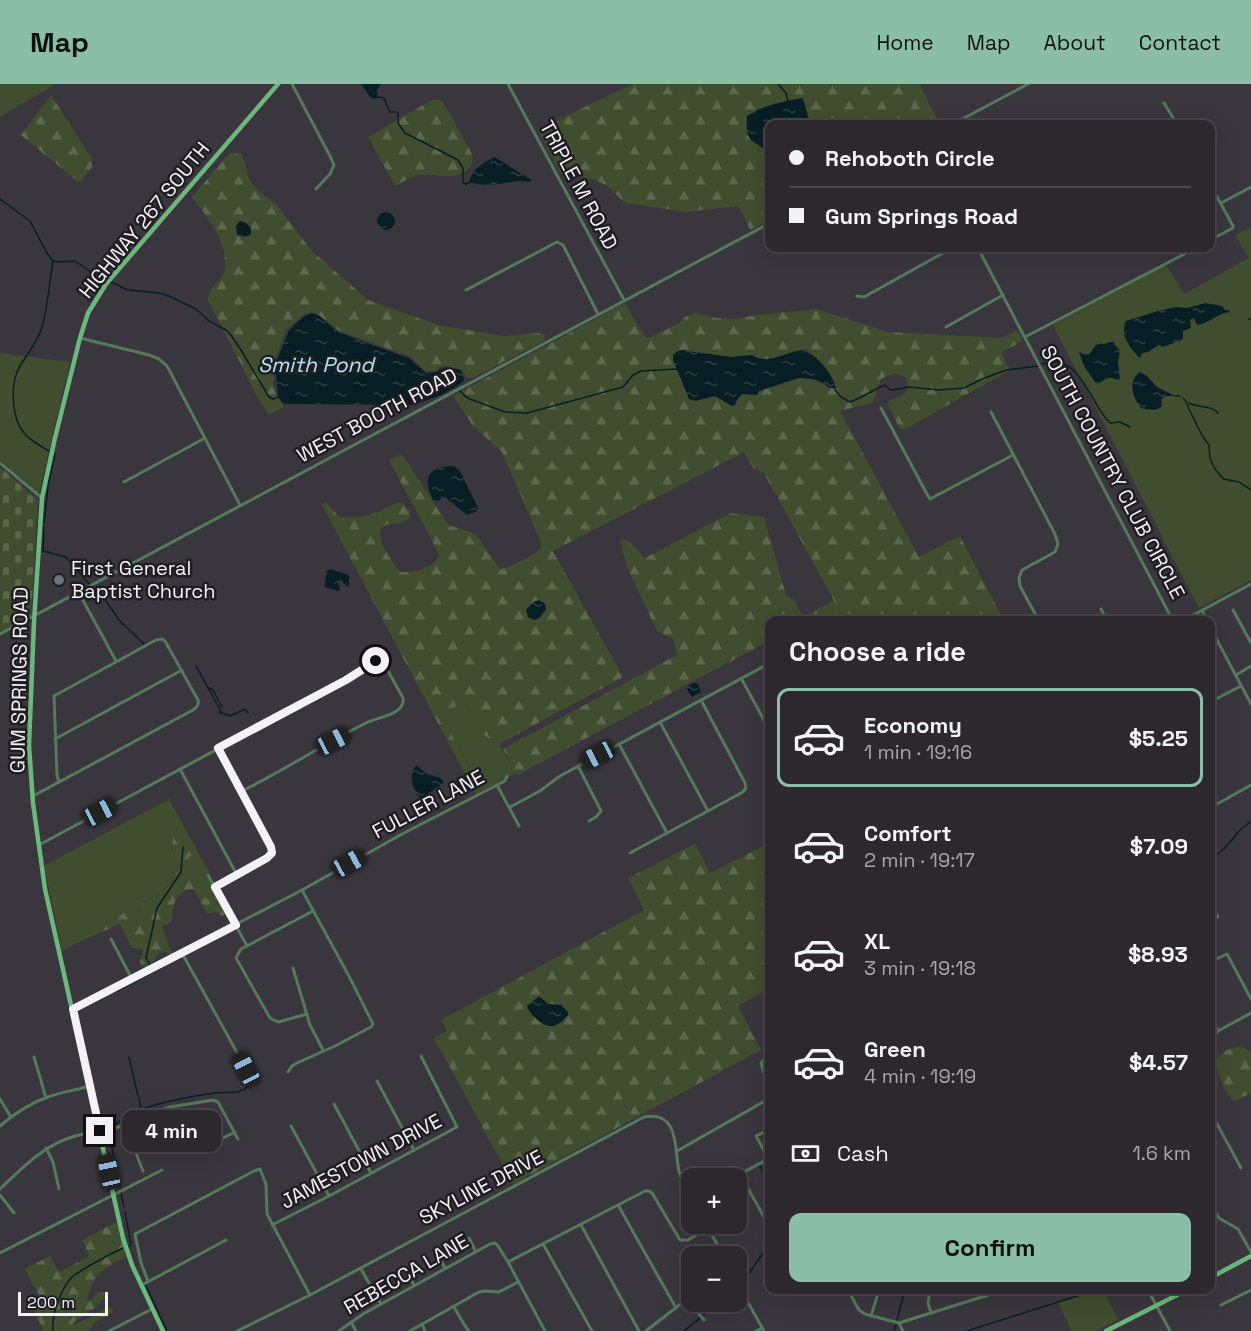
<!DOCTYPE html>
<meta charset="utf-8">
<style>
:root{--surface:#2c282e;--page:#343036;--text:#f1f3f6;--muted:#a6a6aa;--line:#48444a;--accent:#8abfa5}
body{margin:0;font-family:"Space Grotesk",sans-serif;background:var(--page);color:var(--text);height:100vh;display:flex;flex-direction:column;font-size:22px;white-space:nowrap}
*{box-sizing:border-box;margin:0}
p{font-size:20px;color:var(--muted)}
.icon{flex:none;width:33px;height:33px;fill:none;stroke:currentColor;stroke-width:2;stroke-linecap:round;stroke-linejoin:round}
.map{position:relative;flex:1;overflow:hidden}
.sheet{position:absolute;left:765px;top:532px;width:450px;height:678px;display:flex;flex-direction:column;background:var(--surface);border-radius:12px;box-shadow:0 6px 24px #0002,0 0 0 2px var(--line)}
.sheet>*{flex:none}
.hud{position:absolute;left:765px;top:36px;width:450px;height:132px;border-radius:12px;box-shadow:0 6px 24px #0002,0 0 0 2px var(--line);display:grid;align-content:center;height:132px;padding:0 24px;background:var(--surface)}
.buttons{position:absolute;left:681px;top:1084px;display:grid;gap:12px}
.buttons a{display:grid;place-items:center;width:66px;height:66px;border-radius:12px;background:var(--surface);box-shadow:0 6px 24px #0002,0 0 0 2px var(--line);font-size:30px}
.scale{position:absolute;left:18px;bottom:15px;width:90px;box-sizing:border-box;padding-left:6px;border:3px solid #f4f2f7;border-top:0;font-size:16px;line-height:21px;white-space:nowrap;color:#f4f2f7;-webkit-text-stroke:4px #201e22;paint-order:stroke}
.end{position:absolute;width:27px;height:27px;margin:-14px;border:8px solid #f4f2f7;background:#111;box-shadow:0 0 0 3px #111}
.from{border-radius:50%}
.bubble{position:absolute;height:42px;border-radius:12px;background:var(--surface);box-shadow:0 6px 24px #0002,0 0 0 2px var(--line);font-size:20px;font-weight:700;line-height:42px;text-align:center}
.car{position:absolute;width:18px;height:36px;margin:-18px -9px;border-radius:8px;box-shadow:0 0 4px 2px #0007;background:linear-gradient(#222 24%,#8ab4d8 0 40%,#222 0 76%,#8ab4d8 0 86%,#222 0)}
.hud b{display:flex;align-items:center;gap:21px;height:57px;font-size:22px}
.hud b+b{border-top:2px solid var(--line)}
.hud i{width:15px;height:15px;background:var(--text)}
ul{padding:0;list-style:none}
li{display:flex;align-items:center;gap:18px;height:99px;margin:0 12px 9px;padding:0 12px;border:3px solid transparent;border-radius:12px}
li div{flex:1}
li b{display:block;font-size:22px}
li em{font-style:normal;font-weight:700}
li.selected{border-color:var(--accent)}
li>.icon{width:54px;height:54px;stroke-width:1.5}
h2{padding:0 24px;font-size:27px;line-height:72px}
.pay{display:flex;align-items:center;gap:15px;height:66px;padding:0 24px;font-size:22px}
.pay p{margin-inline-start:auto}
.action{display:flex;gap:12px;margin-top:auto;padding:12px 24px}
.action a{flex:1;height:69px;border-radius:12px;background:var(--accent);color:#111;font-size:24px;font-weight:700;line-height:69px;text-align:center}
header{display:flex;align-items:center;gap:36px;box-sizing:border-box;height:84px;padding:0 30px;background:var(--accent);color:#111}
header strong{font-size:28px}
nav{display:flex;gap:33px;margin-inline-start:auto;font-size:21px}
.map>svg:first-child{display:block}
</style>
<header>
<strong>Map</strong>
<nav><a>Home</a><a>Map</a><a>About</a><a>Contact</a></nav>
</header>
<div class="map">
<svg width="1251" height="1247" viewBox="0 0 1251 1247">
<defs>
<pattern id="forest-firs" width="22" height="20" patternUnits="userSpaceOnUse" patternTransform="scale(1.5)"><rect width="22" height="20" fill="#404d2e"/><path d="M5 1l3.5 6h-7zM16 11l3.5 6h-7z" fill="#5c674d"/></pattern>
<pattern id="cemetery-stones" width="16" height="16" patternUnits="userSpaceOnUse" patternTransform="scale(1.5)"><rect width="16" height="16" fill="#404d2e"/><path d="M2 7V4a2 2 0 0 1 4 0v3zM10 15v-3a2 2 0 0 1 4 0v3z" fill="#5c674d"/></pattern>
<pattern id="water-ripples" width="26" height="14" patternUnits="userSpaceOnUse" patternTransform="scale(1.5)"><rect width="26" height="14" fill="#081e25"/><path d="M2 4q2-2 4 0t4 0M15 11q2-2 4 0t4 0" fill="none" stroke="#2d3f45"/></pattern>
</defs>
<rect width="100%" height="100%" fill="#3a363e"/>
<!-- green -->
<g fill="#404d2e">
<polygon points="0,0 56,0 0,33"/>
<polygon points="1251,143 1251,496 1199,524 1053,241 1166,180 1184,210 1249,174 1235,151"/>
<polygon points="0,269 70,278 39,409 0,376"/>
<polygon points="833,516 845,537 836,537 827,520"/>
<polygon points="466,620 485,652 499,660 516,689 482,707 439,627"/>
<path d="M169,715L209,788L206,790L217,810L207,815L203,813L192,794L184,796L181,795L188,776L193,769L173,755L174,760L171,766C173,769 177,774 177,778C183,810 103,839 80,849L79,858L62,867L44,782Z"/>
<polygon points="1097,1206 1103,1206 1118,1236 1096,1247 1072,1247 1058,1219"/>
</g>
<!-- forest -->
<g fill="url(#forest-firs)" fill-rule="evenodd">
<path d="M632,0H919L940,40H810L803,15L747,32L748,52L759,62L769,69L770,136L750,146L741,126L737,122L686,128L626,119C619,115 615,108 608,103C595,93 576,92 560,89L538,46Z"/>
<polygon points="51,11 92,75 92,83 80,98 77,97 21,51"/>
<path d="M438,15L443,18L471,68C474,75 473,80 468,85C453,98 438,89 422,91C413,91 403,98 395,102L368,53L432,16Z"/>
<path d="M231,69L241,70L245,79L247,90L252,100L261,109L277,121L311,166L368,216L438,241L503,252L540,249L545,251L544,257L472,294H468L461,286L445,282L440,283L436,287C421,290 420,279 409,272L339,247L318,230L312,228L303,231L286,246L273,280L274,302L276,311L284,322L269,331L259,316L208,216C207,204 219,200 224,189C226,185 225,180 225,175C223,151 206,132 192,113L227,72Z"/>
<path d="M625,219L645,253L649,254L678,240L685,233L695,229L716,234L737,235L757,231L816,225L888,248L1003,254L1017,246L1022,255L1021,258L1002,268V270L1010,286L907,344L903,345L899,343L889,323L888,319L890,316C904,313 909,308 906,294C897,287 890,290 881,295L874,316L872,319L840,327L919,473L960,452L1004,537H845L764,389L754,385L744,368L553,467L623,593L499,660L485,652L466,620L439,627L482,707L476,711L322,421L324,419H327L339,433C355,434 363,434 378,428C386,424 393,419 401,418L410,427V433C404,441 398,438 389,440C366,445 393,478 400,488C413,489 432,485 439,472L437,466L390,378V375L400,371L405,374L448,441L476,450L500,485C508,484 537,471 541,463C541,462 541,460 541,458L502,368L473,342L453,312ZM681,266L731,273L752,271C765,280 783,271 797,267L824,282L835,301L829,305C820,297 811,293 799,294L759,307L752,311L742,310L732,322L715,312L695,317L689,315Z"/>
<polygon points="731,429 764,433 786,511 793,515 803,533 827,520 836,537 770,537 769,557 517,691 503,665 677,571 673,555 657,547 626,480 620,455 628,457 645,474"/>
<path d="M180,749L186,753L193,769L188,776L182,795L184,796L192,793L203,813L207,815L217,810L227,829L222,832L216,828L208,830L193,805C183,805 175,814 173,824C171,828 174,834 171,838C169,840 165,841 162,842L169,863L174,871L171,872L166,868C154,867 156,879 148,884L141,882L140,877L143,869L142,865L132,864L120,840L79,858L80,849C103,838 163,816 174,794C176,790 177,784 178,780L172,777C172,767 172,759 174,750Z"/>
<path d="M769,759V905L738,922L761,966L513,1100L434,954L447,947L441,936L644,826L628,794L695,760L710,789ZM538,913H540L548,920L561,921L568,931L561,938L527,922Z"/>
<path d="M1238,963L1244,964L1251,968V1009L1235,1017C1223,1011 1217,987 1216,975C1221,967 1229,965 1238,963Z"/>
<path d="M118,1137L126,1173C103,1185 94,1189 87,1216L90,1217L98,1208H101L104,1209L105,1213C97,1224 84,1231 73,1239V1241H75L108,1223L113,1225V1228L94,1239L88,1247H40L43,1245L42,1243L31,1222L41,1215L25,1185L50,1172L58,1186L60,1188L62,1187L89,1172L82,1156Z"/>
</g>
<!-- cemetery -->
<polygon fill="url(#cemetery-stones)" points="0,383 38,416 31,531 0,548"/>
<!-- water -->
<g fill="url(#water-ripples)">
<polygon points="361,0 381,0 377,6 378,15 375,16 370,13"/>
<path d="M803,14L810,40H770L769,69C752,54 745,61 747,32C763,21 785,17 803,14Z"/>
<path d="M495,73L530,95L532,97C527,98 523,97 518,97C501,99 486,104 470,98C470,86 484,78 495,73Z"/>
<circle cx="386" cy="137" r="9"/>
<polygon points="240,137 246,139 251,144 251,150 248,152 241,153 237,150 236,142"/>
<path d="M1205,219L1222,222L1225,226H1229L1230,228C1218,229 1208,240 1197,241L1194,234L1190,236L1191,244L1183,247V255L1181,256L1163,263L1159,261L1148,268L1142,269L1140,274C1131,265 1119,251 1126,237L1158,227L1176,223L1187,224Z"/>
<path d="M312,229L318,231L338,248L386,266L409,274L426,289L437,288C444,281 451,284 461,286L463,291L464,297C449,309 430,316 412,321L284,320L278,313L275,281L289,246L303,233Z"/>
<path d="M1110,258H1113L1120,267L1118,278L1120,295L1117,296C1108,291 1106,295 1098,300L1095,298L1084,282L1079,268H1081C1092,274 1090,267 1096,261C1099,259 1106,260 1110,258Z"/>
<path d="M681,266L731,273L752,271C769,283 788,265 806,266C819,275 833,289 836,305C828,304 827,301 821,298C815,295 806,294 799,294L759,307L757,311L742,310L737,316L735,321L732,322L715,312L695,317L689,315L673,276V271L678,267Z"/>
<path d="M1140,288L1146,291L1157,303L1175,312H1165L1161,316C1166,329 1148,326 1141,324C1133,313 1127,298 1140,288Z"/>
<path d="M454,382L460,387L478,424V427L467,431L446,414L441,412V415L438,417L433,416C422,394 428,382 454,382Z"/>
<polygon points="330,485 349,491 349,502 344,502 343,497 341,496 338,497 340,506 338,507 325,503 326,488"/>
<path d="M539,516L545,520L546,526C539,534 538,539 528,533L526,526L533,518Z"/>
<polygon points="693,599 697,599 701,608 692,613 686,604"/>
<path d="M416,681L427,690L441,694L444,699L423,713H419C412,703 408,691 416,681Z"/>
<path d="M538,913H540L548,920L561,921L568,928V931C564,935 559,941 553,942C544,944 529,930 527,922Z"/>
</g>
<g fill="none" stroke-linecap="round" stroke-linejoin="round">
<!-- stream -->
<g stroke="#081e25" stroke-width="1.5">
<polyline points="778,0 786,9 788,17"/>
<polyline points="378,13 384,14 390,28 396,28 398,29 398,39 405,49 458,76 463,84 463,99 466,100 470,98"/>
<polyline points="0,115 30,137 47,169 53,177 58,178 75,177 91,188 100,190 107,194"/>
<polyline points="111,198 128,206 159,209 169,212 196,225 209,237 226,246 230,250 241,266 269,313 273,315 279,313"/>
<polyline points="1249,235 1251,236"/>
<path d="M1042,280C1080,266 1090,321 1110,339L1120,338L1130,343"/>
<path d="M835,306L841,313L850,318C863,313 873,306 885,301L889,305L892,306L909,303L939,306L964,304L982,295L1006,286L1038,282"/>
<polyline points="460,307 465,312 470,315 505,328 527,329 623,303 633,291 641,287 677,285"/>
<polyline points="1175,312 1180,312"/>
<path d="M1183,314C1188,318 1187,321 1190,327C1196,338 1200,351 1209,361L1210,374L1215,385L1219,390L1224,395L1239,398L1251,406"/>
<path d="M1189,319C1198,324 1212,321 1218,329"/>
<path d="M50,368C42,362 30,357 24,349C11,334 10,298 20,282C27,270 37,259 41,246C48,225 49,199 53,177"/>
<polyline points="48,401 55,371 54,369"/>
<polyline points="44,439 48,403"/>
<polyline points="44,443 43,467 66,473 89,500"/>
<polyline points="92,504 99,507 119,536 144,560"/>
<polyline points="196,582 222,629"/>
<polyline points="209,604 213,606 222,623"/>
<polyline points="219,628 230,632 245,625 248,629"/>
<polyline points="1210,776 1225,764 1240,746 1251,737"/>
<polyline points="151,883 146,874 157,824 181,788 183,763"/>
<polyline points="117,907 164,882"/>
<polyline points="129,973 138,1012"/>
<polyline points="139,1014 141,1025"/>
<path d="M115,1042C125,1023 193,1012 215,1009C222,1008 231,1009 238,1008C247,1005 251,1000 255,993"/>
<polyline points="114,1048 111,1059 120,1103"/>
<polyline points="760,1082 770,1100"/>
<polyline points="121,1109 124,1123"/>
<polyline points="125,1128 131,1161 128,1163"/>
<polyline points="146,1202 167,1247"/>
<path d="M742,1202C749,1185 764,1173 770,1154"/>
<polyline points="736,1205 738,1204"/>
<polyline points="703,1231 720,1218"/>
<polyline points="897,1236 905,1206"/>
<path d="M53,1247C51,1231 61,1205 72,1193C80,1186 112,1169 123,1164"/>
<polyline points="684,1247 700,1234"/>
<polyline points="894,1247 896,1241"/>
<polyline points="967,1247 1096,1206"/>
</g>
<!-- minor -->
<g stroke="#55795b" stroke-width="3">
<polyline points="292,0 330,72 334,81 330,90 316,105"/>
<polyline points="508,0 624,216"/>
<polyline points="1164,19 1177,40"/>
<polyline points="953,40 1028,0"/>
<polyline points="1210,100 1233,142 1233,144 1210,156"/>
<polyline points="1221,119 1251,103"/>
<polyline points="978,164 1173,537"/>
<polyline points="466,206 557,158 563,161 598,230"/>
<polyline points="857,212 864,213 952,164"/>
<polyline points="946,243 1003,211"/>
<polyline points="1025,253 1196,164"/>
<polyline points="80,254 149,271 159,275 167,282 240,421"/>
<polyline points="881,324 928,412 930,415 1013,371"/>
<polyline points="991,328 1055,450 1058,460 1055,468 1022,486 1019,494 1020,502 1039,537"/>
<polyline points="0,379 42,414"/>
<polyline points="124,398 205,354"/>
<polyline points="79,509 116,577"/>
<polyline points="1101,525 1107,537"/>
<polyline points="1202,526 1207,537"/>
<polyline points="1233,526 1251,559"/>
<polyline points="1182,537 1251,500"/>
<polyline points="1210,543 1251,620"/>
<polyline points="0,550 770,139"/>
<polyline points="1210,557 1216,554"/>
<polyline points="1236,591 1251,582"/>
<polyline points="741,594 770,647"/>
<polyline points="1210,618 1241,602"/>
<polyline points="660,638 708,727"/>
<polyline points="55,655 182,586"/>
<polyline points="619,660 667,749"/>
<polyline points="578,682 601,727 596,733 589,737"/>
<polyline points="180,685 237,791"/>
<polyline points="497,701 519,742"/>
<path d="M33,712L193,626C197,623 199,621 198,616L165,557L162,555L156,556L54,612L57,691L59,698"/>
<polyline points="510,723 540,707 560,692 770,579"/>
<polyline points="1210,724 1251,701"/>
<path d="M39,761L346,596L372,579L380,576L383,578L403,614C406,630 379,633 368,638C325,659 285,686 242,707"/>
<polyline points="630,769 743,708 746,704 745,699 701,616"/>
<polyline points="208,791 247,862"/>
<polyline points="215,803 270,772 272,766 218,664"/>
<polyline points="1210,819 1218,833 1210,837"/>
<polyline points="111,855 132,895"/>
<polyline points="182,869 246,985"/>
<polyline points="1210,878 1227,870 1251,915"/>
<polyline points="293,884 310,941 323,966"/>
<polyline points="73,925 302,806 404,749 505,697 507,692"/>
<polyline points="307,930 282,937 278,938 270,934 236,874 241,865 313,827"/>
<polyline points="1210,932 1218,947"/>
<polyline points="1210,954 1218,947 1251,929"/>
<polyline points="770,970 767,972 761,979 770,1008"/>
<polyline points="34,973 46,1014"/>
<polyline points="288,988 292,982 297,979 335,962 371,943 373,940 350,894 302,806"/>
<polyline points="377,997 414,1066"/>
<polyline points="0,1015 11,1033"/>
<polyline points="334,1020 371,1089"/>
<polyline points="1210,1027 1241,1084"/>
<polyline points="125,1041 143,1087"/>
<path d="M0,1042C14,1030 30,1019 48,1013C62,1008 76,1006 90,1002"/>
<polyline points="291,1042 329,1112"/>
<polyline points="101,1050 158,1027 170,1023 213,1016 218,1018 238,1055"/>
<polyline points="213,1059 211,1063 208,1064 203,1062 202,1059 205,1054 208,1054 212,1055 213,1059 235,1048"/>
<polyline points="46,1064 53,1078 59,1105"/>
<polyline points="677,1067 765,1017 770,1010"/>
<polyline points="768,1074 756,1052 770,1045"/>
<polyline points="740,1090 770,1144"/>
<polyline points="731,1095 770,1074"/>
<path d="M0,1105C23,1083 44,1061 75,1052C82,1050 91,1049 98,1047"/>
<polyline points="0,1111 14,1129"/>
<polyline points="1210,1119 1219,1134 1238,1145 1251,1168"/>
<polyline points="618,1121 676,1224"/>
<polyline points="706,1140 724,1173"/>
<polyline points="272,1141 329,1112 457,1043 421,972"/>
<polyline points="581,1141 639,1247"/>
<polyline points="711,1149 727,1140"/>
<polyline points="469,1154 476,1168"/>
<polyline points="543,1160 592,1247"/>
<polyline points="436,1168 445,1184"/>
<polyline points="0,1169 162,1086"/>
<polyline points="508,1178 645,1107 649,1107 652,1109 680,1156 688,1156 708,1144"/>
<polyline points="361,1185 381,1220"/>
<polyline points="406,1187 414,1201"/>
<polyline points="148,1197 141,1179 135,1150 254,1087 260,1085 266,1100 267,1130 310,1211"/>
<polyline points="736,1197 764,1247"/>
<polyline points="142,1201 226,1156"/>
<polyline points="848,1206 859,1226 865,1230 899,1239 1004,1206"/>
<polyline points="930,1206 928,1219 931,1229"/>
<polyline points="1148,1206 1170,1247"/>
<polyline points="687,1215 704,1236"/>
<polyline points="1221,1221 1251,1206"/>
<polyline points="454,1223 465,1242 469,1247"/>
<polyline points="871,1232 879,1206"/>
<polyline points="351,1238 356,1247"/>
<polyline points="899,1239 903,1247"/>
<polyline points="422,1240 425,1247"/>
<polyline points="109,1247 152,1225"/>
<path d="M237,1247L310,1211L644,1033C680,1026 674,1065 679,1087C681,1097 687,1105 692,1113"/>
<polyline points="339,1247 363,1230 490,1160 495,1159 498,1162 508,1178 545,1247"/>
<polyline points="410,1247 479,1208 485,1207 499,1208 518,1198"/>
<polyline points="646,1247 692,1211"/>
<polyline points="756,1247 762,1244"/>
</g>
<!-- major -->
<g stroke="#6cb87c" stroke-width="4.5">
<polyline points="1210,1194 1251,1172"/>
<polyline points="163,1247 132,1181 123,1154 45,805 33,719 29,661 34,538 42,414 55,354 80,254 88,229 106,200 278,0"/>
<polyline points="1106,1247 1187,1206"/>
</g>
</g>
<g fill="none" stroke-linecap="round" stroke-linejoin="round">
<!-- route -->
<polyline stroke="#f4f2f7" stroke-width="8" points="100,1047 73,925 236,841 215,803 267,774 272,769 271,763 218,664 346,596 376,577"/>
</g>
<!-- markers -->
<circle fill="#6b7280" stroke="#201e22" stroke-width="2" cx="59" cy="496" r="6"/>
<g text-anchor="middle" stroke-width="5" stroke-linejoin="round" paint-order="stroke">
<!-- street labels -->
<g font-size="20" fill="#f4f2f7" stroke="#201e22">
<text transform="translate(579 101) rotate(62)" y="7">TRIPLE M ROAD</text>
<text transform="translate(144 136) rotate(-51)" y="7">HIGHWAY 267 SOUTH</text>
<text transform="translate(377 331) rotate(-28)" y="7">WEST BOOTH ROAD</text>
<text transform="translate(1113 388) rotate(62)" y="7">SOUTH COUNTRY CLUB CIRCLE</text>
<text transform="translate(19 596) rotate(-89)" y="7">GUM SPRINGS ROAD</text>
<text transform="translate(428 720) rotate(-28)" y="7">FULLER LANE</text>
<text transform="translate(361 1077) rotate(-28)" y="7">JAMESTOWN DRIVE</text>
<text transform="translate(481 1103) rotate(-28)" y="7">SKYLINE DRIVE</text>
<text transform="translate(406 1190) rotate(-30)" y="7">REBECCA LANE</text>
</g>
<!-- poi labels -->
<g font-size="20" fill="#f4f2f7" stroke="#201e22" text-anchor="start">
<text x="71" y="491">First General<tspan x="71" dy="23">Baptist Church</tspan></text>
</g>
<!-- water labels -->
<g font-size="21" font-style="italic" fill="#aee6fb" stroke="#201e22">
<text x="316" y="288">Smith Pond</text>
</g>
</g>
</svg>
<div class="buttons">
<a>+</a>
<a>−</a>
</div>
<div class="scale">200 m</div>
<i class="end from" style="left:376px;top:577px"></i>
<i class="end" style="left:100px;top:1047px"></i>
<div class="bubble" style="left:122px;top:1026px;width:99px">4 min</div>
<i class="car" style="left:333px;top:657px;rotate:62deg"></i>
<i class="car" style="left:598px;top:671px;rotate:242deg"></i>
<i class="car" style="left:100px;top:728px;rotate:62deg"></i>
<i class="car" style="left:349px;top:779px;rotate:61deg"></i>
<i class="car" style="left:246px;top:985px;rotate:332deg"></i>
<i class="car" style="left:109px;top:1088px;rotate:348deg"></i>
<div class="hud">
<b><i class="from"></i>Rehoboth Circle</b>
<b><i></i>Gum Springs Road</b>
</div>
<section class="sheet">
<h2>Choose a ride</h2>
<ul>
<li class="selected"><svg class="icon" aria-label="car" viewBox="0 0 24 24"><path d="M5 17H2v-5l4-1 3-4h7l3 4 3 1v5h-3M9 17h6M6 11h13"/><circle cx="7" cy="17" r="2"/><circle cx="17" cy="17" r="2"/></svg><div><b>Economy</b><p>1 min · 19:16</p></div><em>$5.25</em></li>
<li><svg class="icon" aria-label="car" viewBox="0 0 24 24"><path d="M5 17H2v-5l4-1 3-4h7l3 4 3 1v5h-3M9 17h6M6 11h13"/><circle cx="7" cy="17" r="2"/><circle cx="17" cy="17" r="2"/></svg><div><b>Comfort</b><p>2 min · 19:17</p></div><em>$7.09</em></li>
<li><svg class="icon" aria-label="car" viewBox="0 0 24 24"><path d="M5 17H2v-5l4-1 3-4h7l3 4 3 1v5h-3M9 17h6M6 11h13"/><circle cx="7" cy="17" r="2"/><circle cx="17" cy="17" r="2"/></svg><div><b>XL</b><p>3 min · 19:18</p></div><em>$8.93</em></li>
<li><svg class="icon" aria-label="car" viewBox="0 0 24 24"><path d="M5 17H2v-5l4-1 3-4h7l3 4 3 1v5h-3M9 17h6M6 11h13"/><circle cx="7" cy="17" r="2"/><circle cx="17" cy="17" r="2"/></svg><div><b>Green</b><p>4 min · 19:19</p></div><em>$4.57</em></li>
</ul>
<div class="pay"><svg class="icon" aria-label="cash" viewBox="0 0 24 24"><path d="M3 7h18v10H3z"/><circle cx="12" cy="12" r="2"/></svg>Cash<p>1.6 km</p></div>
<div class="action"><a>Confirm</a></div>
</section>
</div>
